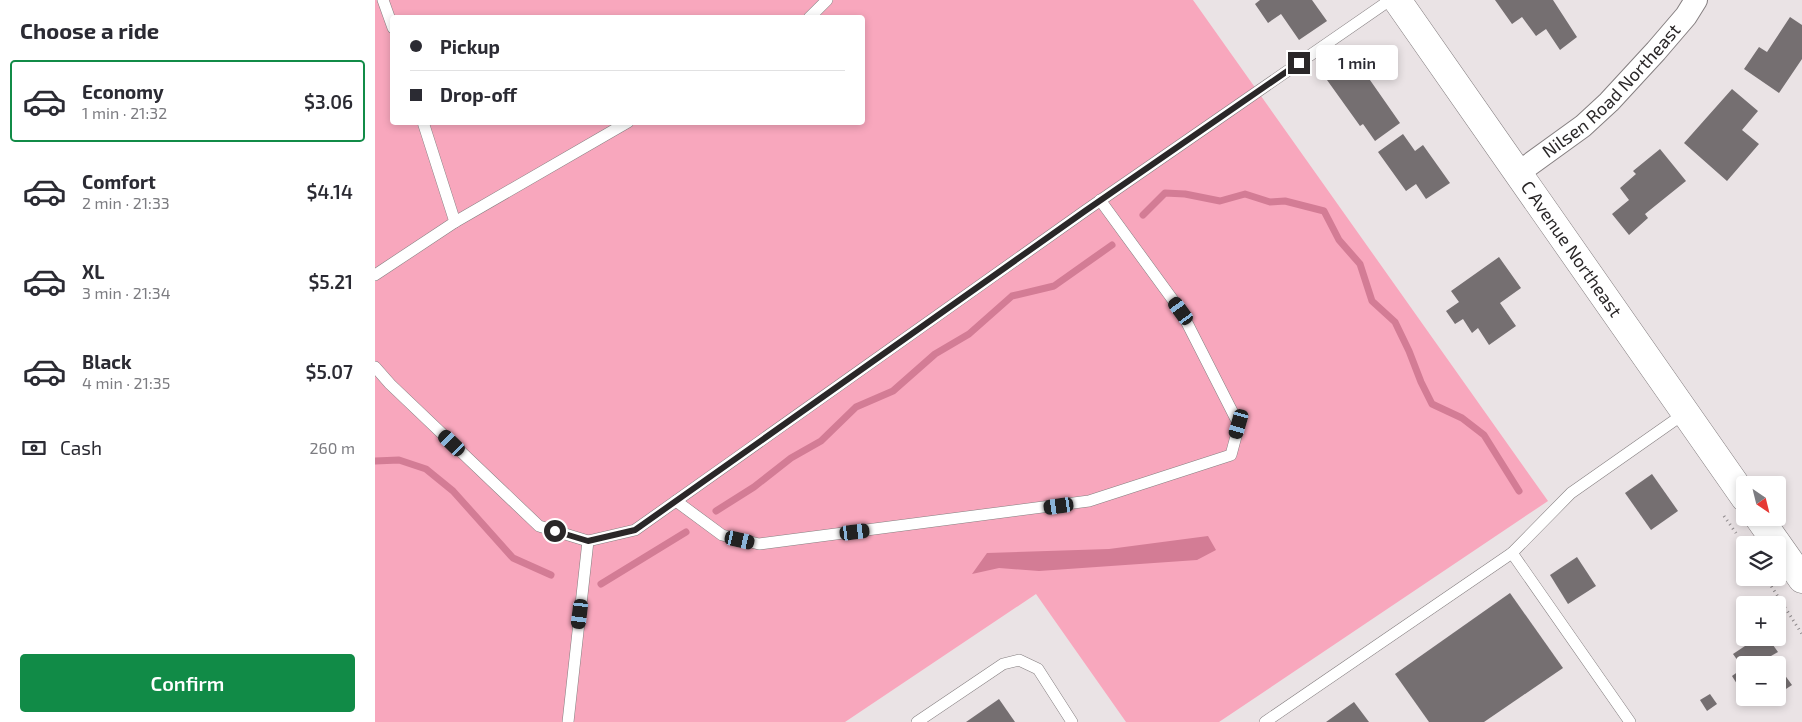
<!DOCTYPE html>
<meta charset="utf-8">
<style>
:root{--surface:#fff;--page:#f2f2f3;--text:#2b2b33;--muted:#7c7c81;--line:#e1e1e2;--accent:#118b47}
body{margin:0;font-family:"Exo 2",sans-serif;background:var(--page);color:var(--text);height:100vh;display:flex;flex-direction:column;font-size:19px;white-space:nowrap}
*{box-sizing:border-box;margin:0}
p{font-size:16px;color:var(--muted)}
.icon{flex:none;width:28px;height:28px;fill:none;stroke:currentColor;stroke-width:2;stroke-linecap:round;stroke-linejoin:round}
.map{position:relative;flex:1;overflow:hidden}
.details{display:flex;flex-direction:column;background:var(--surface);width:375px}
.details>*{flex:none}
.guide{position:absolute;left:15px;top:15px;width:475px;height:110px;border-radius:5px;box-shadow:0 2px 8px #0003;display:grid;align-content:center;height:110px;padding:0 20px;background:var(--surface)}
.needle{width:32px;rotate:145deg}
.tools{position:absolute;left:1361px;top:476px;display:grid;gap:10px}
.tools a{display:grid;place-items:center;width:50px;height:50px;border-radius:5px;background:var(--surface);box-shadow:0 2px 8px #0003;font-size:25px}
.end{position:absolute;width:22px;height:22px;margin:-11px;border:6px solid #2a2728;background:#fff;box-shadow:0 0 0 2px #fff}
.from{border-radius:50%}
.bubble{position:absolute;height:35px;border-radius:5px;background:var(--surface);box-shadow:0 2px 8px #0003;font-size:16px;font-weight:600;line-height:35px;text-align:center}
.car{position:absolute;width:15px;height:30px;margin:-15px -8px;border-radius:6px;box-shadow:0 0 4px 1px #0007;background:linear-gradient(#222 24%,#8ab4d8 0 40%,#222 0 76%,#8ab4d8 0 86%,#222 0)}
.guide b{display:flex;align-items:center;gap:18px;height:48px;font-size:19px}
.guide b+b{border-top:1px solid var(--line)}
.guide i{width:12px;height:12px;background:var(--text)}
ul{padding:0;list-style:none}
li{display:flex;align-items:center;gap:15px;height:82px;margin:0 10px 8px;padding:0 10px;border:2px solid transparent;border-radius:5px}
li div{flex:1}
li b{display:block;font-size:19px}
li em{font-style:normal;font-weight:600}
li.selected{border-color:var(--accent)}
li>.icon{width:45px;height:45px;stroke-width:1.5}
h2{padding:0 20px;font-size:22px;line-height:60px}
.pay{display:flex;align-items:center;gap:12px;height:55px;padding:0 20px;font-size:19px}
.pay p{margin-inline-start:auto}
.cta{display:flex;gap:10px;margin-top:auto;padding:10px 20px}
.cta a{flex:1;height:58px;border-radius:5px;background:var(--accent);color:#fff;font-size:20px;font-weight:600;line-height:58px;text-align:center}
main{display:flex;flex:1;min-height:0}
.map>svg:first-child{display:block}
</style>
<main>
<section class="details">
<h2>Choose a ride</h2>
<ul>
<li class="selected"><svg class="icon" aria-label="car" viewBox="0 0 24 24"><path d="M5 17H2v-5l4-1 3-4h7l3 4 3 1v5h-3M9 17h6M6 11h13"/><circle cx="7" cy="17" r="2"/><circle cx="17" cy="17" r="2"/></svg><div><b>Economy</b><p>1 min · 21:32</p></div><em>$3.06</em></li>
<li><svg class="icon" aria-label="car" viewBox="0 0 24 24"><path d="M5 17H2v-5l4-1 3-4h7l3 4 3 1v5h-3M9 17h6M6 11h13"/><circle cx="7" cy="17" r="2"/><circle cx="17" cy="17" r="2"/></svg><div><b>Comfort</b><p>2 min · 21:33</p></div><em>$4.14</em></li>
<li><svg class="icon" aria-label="car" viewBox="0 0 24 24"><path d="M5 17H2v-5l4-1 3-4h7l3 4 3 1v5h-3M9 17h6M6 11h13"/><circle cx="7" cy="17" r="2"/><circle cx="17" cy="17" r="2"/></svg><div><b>XL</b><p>3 min · 21:34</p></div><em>$5.21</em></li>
<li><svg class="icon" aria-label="car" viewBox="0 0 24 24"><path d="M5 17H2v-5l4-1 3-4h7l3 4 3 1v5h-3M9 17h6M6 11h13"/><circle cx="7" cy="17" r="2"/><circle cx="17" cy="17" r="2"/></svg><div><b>Black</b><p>4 min · 21:35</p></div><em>$5.07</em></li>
</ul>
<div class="pay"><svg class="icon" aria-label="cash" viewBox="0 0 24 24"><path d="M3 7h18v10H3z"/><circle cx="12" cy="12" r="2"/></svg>Cash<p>260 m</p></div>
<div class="cta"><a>Confirm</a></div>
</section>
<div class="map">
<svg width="1427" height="722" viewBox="0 0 1427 722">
<rect width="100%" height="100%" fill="#eae3e5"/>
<!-- green -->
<path fill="#f8a7bd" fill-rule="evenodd" d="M0,0H818L1173,501L844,722H751L661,594L470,722H0ZM18,18H488V122H18Z"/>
<!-- water -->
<polygon fill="#d37c95" points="833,536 841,550 822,560 664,571 624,568 597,574 612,553 734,549"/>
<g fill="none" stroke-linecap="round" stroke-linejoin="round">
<!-- stream -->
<g stroke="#d37c95" stroke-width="7">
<polyline points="768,215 790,193 810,194 845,201 870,194 895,202 910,201 949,211 964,240 985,264 997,301 1020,322 1034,351 1046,382 1057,404 1087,418 1109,435 1144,491"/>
<polyline points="0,461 24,460 51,469 78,491 138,558 176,575"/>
<polyline points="341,511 379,487 416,458 446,441 481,407 518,391 560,354 594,334 637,296 679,286 737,245"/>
<polyline points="226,584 311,532"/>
</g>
</g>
<!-- building -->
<g fill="#756f71">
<polygon points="885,0 937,0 952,21 924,40 906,14 893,23 880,4"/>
<polygon points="1120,0 1178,0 1202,37 1185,50 1171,29 1161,36 1147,17 1137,24"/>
<polygon points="1415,17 1427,25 1427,59 1404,93 1369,69 1384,47 1392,52"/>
<polygon points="981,60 1025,123 1000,141 988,124 985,126 952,80"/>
<polygon points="1357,89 1383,111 1367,130 1384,144 1352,181 1309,143"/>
<polygon points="1028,134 1040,151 1048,145 1075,183 1051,199 1041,184 1031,191 1003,152"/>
<polygon points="1285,149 1311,181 1270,214 1273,218 1254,235 1237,214 1254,200 1245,188 1261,174 1258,171"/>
<polygon points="1124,257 1146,288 1125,303 1141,326 1114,345 1103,328 1097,333 1088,319 1080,324 1071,311 1084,302 1076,291"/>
<polygon points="1277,474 1303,511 1276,530 1250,493"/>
<polygon points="1202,557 1221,586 1193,604 1175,575"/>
<polygon points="1135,593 1188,668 1109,722 1054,722 1020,674"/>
<polygon points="1382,638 1393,638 1403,652 1396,656 1417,685 1402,695 1402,665 1370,665 1370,690 1367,692 1357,676 1368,668 1358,654"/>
<polygon points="1335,694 1342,704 1332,711 1325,700"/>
<polygon points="624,699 640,722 591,722"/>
<polygon points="979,702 994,722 951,722"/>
</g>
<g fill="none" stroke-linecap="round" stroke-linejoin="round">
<!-- service casing -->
<g stroke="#857f80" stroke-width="12">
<g id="service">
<polyline points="8,0 18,28"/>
<polyline points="434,18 452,0"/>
<polyline points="48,122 80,222"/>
<polyline points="0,275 80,222 253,122"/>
<polyline points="0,367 15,384 164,526 213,541 260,530 710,211 1015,0"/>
<polyline points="301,501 347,535 384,544 714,501 856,455 864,425 806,311 725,200"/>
<polyline points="1137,553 1255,722"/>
<polyline points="193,722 213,541"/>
<polyline points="542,722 628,664 644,660 663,669 697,722"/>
<polyline points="890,722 1137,553 1196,493 1310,413"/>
</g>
</g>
<!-- minor casing -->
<g stroke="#857f80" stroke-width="24">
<g id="minor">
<path id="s1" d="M1143,173L1208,126L1234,102L1281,51L1311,16L1321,0"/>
</g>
</g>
<!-- tertiary casing -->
<g stroke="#857f80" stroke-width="29">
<g id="tertiary">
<path id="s2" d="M1022,0L1370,498"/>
<polyline points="1384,518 1427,579"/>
</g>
</g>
<!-- path -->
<g stroke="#8b8688" stroke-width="3" stroke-dasharray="1 4" stroke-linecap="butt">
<polyline points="1349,516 1361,533"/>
<polyline points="1391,578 1427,634"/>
</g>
<!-- service -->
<use href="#service" stroke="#fff" stroke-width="11"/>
<!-- minor -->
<use href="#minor" stroke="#fff" stroke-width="22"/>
<!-- tertiary -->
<use href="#tertiary" stroke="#fff" stroke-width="28"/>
</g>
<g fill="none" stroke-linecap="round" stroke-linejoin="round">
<!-- route -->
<polyline stroke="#2a2728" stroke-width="6" points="180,531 213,541 260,530 710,211 924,63"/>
</g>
<g text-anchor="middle" stroke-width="4.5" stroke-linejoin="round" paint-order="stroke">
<!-- street labels -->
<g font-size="18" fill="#2a2728" stroke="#f7f0f2">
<text dy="6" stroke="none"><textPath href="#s1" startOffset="125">Nilsen Road Northeast</textPath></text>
<text dy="6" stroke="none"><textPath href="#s2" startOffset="304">C Avenue Northeast</textPath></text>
</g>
</g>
</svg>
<div class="tools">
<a><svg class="needle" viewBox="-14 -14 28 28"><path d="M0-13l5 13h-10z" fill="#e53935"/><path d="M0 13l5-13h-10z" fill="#7c7c81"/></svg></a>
<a><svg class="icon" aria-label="layers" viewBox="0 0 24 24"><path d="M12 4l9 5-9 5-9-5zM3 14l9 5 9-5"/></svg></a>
<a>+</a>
<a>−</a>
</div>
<i class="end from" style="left:180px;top:531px"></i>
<i class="end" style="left:924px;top:63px"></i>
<div class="bubble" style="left:941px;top:45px;width:82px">1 min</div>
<i class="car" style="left:806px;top:311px;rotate:324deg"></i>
<i class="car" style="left:864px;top:424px;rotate:196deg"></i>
<i class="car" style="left:77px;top:443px;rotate:314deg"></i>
<i class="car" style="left:684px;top:506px;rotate:262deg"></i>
<i class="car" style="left:480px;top:532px;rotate:83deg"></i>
<i class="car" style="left:365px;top:540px;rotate:103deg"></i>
<i class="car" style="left:205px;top:614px;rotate:187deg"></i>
<div class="guide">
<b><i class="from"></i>Pickup</b>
<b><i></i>Drop-off</b>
</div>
</div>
</main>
